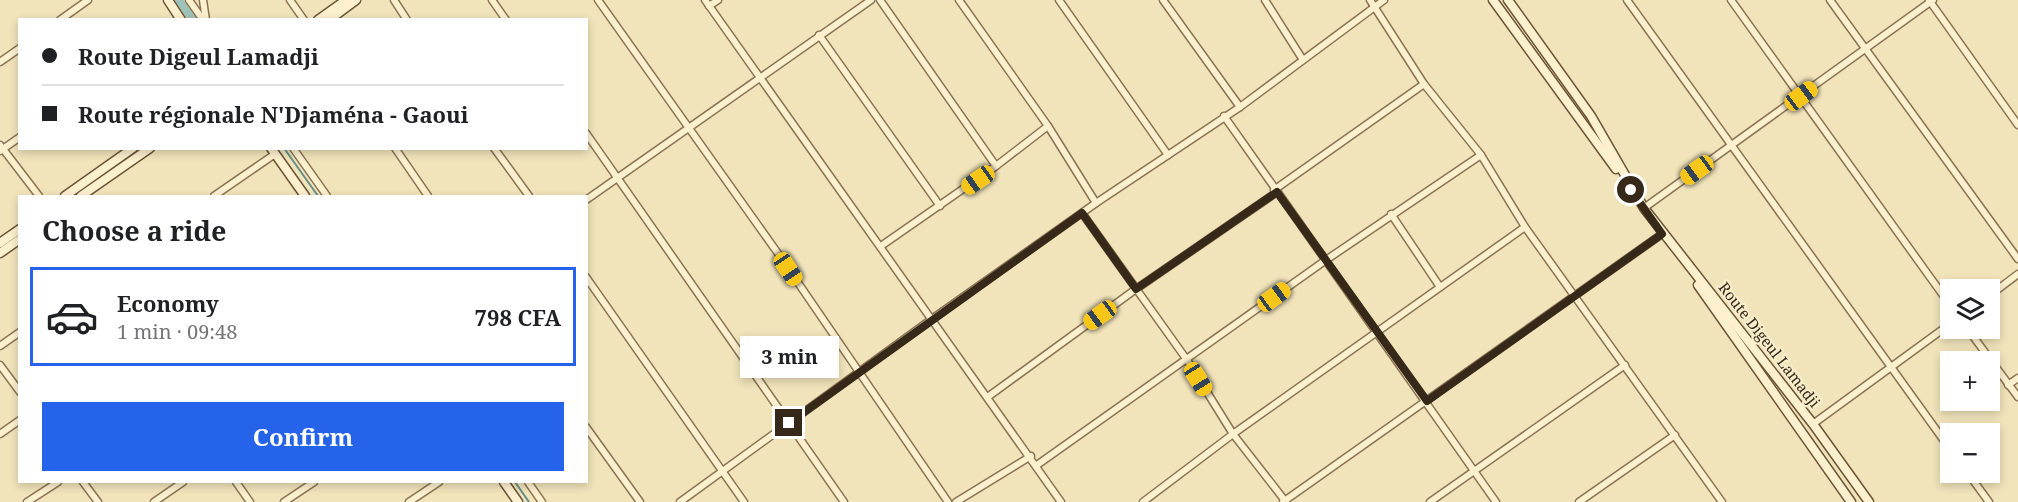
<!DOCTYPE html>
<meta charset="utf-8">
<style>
:root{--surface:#fff;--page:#f2f2f2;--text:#202124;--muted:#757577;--line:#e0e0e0;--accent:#2563eb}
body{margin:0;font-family:"Noto Serif",serif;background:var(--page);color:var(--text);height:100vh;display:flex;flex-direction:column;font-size:22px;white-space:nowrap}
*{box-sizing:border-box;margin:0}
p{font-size:20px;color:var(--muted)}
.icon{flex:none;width:33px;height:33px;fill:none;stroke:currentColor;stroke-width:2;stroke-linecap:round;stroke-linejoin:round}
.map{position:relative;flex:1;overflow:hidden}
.details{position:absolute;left:18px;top:195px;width:570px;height:288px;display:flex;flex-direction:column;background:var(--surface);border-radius:0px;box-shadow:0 3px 9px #0003}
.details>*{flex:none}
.hud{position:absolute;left:18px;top:18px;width:570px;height:132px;border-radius:0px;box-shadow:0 3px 9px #0003;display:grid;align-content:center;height:132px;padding:0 24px;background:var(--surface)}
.buttons{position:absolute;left:1940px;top:279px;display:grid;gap:12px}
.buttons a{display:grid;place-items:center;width:60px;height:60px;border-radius:0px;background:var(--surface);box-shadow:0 3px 9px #0003;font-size:30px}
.end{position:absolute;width:27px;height:27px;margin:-14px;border:8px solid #37291a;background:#fff;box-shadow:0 0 0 3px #fff}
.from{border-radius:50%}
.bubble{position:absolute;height:42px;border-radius:0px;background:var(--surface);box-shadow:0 3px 9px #0003;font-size:20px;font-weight:700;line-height:42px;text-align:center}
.car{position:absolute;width:18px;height:36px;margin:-18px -9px;border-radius:8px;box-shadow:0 0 4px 2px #0007;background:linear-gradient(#f5c518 24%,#345 0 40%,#f5c518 0 76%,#345 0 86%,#f5c518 0)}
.hud b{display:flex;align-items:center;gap:21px;height:57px;font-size:22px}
.hud b+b{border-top:2px solid var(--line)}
.hud i{width:15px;height:15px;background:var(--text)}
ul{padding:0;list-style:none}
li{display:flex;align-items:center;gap:18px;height:99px;margin:0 12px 9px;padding:0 12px;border:3px solid transparent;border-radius:0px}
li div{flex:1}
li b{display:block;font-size:22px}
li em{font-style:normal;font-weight:700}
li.current{border-color:var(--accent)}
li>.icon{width:54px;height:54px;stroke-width:1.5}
h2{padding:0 24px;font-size:27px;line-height:72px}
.primary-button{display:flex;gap:12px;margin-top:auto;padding:12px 24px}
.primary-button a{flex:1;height:69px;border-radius:0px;background:var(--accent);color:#fff;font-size:24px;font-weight:700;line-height:69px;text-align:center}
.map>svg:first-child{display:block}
</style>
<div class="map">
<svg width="2018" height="502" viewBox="0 0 2018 502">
<rect width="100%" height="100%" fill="#f1e4ba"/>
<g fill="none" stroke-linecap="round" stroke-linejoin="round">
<!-- stream -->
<g stroke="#669087" stroke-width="2">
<polyline points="284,148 318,196"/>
<polyline points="515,482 529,502"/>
</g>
<!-- canal -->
<polyline stroke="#9fc2b9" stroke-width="8" points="179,0 193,20"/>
<!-- street casing -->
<g stroke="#8a7353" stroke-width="9">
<g id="street">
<polyline points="189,0 203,20"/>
<polyline points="203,0 206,20"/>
<polyline points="290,0 304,20"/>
<polyline points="394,0 407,20"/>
<polyline points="492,0 506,20"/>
<polyline points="598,0 777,252 948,502"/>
<polyline points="705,0 1061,502"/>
<polyline points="880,0 996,166"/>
<polyline points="959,0 1048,126"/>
<polyline points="1059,0 1168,155"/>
<polyline points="1163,0 1240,107"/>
<polyline points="1265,0 1303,60"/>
<polyline points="1370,0 1424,84 1481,155 1525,227 1722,502"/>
<polyline points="1627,0 1950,449"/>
<polyline points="1731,0 1950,305"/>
<polyline points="1830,0 2018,259"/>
<polyline points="1929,0 2018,125"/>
<polyline points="709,6 718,0"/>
<polyline points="60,20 88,0"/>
<polyline points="819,35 940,206"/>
<polyline points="0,62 20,48"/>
<polyline points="1224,116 1496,502"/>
<polyline points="586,133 844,502"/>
<polyline points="0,145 39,196"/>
<polyline points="293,148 327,196"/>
<polyline points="395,148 428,196"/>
<polyline points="494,148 529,196"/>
<polyline points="0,151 20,137"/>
<polyline points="1274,190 1424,84"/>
<polyline points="214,196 275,154"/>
<polyline points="586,200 871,0"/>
<polyline points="1644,208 1933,0"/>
<polyline points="1082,213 1187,360 1233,434 1286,502"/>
<polyline points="1391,214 1440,287"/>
<polyline points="881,246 996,166 1048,126 1096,203"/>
<polyline points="586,277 744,502"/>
<polyline points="1989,296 2018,274"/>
<polyline points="1967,328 2018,397"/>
<polyline points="0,346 20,332"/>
<polyline points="0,365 20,392"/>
<polyline points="2008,385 2018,378"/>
<polyline points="989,396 1136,289 1277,192"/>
<polyline points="1813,424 1950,324"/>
<polyline points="586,427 640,502"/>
<polyline points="0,434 20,420"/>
<polyline points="1037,465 1326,260 1481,155"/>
<polyline points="1967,472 1989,502"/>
<polyline points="83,482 98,502"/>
<polyline points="236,482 250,502"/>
<polyline points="528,482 542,502"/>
<polyline points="27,502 58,482"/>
<polyline points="154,502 183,482"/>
<polyline points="284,502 314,482"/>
<polyline points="409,502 439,482"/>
<polyline points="680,502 932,319 1096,203 1240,107 1384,0"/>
<polyline points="956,502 1031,456"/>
<polyline points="1143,502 1233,434 1525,227"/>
<polyline points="1283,502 1662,234"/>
<polyline points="1430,502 1625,365"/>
<polyline points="1579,502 1675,435"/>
</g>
</g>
<!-- secondary casing -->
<g stroke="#6b5437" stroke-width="11">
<g id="secondary">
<polyline points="168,0 181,20"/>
<polyline points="1493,0 1616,169"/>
<polyline points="1508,0 1591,116 1644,208 1813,424 1869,502"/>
<polyline points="318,20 346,0"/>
<polyline points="329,20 356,0"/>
<polyline points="271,148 305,196"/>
<polyline points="65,196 133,148"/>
<polyline points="81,196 150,148"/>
<polyline points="0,243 20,229"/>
<polyline points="0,253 20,239"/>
<polyline points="1698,285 1851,502"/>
<polyline points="504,482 518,502"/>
</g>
</g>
<!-- street -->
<use href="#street" stroke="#fcf0ce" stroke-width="6"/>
<!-- secondary -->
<use href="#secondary" stroke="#fcf0ce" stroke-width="8"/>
</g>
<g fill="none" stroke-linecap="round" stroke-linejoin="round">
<!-- route -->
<polyline stroke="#37291a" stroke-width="8" points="789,423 1082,213 1136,289 1277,192 1427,401 1662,234 1631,190"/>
</g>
<g text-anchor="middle" stroke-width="4.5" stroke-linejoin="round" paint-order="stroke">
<!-- street labels -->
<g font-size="15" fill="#37291a" stroke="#f8edcb">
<text transform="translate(1769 345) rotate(52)" y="5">Route Digeul Lamadji</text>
</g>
</g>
</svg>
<div class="buttons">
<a><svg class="icon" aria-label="layers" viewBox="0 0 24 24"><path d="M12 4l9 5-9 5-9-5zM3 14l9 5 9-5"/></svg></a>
<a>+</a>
<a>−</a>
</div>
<i class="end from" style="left:1631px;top:190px"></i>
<i class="end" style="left:789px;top:423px"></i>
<div class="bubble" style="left:740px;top:336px;width:99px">3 min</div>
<i class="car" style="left:1801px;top:96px;rotate:53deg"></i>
<i class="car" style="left:1697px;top:170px;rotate:234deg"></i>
<i class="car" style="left:978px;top:180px;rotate:235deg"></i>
<i class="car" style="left:788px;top:269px;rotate:146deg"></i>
<i class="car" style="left:1274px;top:297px;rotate:54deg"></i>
<i class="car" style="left:1100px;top:315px;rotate:234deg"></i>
<i class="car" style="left:1198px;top:379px;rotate:148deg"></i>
<div class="hud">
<b><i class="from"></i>Route Digeul Lamadji</b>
<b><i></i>Route régionale N'Djaména - Gaoui</b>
</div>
<section class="details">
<h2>Choose a ride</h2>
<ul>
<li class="current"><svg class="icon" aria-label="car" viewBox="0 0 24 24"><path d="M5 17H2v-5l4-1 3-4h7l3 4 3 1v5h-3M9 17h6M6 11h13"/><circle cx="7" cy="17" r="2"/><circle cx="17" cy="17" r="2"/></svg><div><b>Economy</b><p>1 min · 09:48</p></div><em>798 CFA</em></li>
</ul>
<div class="primary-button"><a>Confirm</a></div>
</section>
</div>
